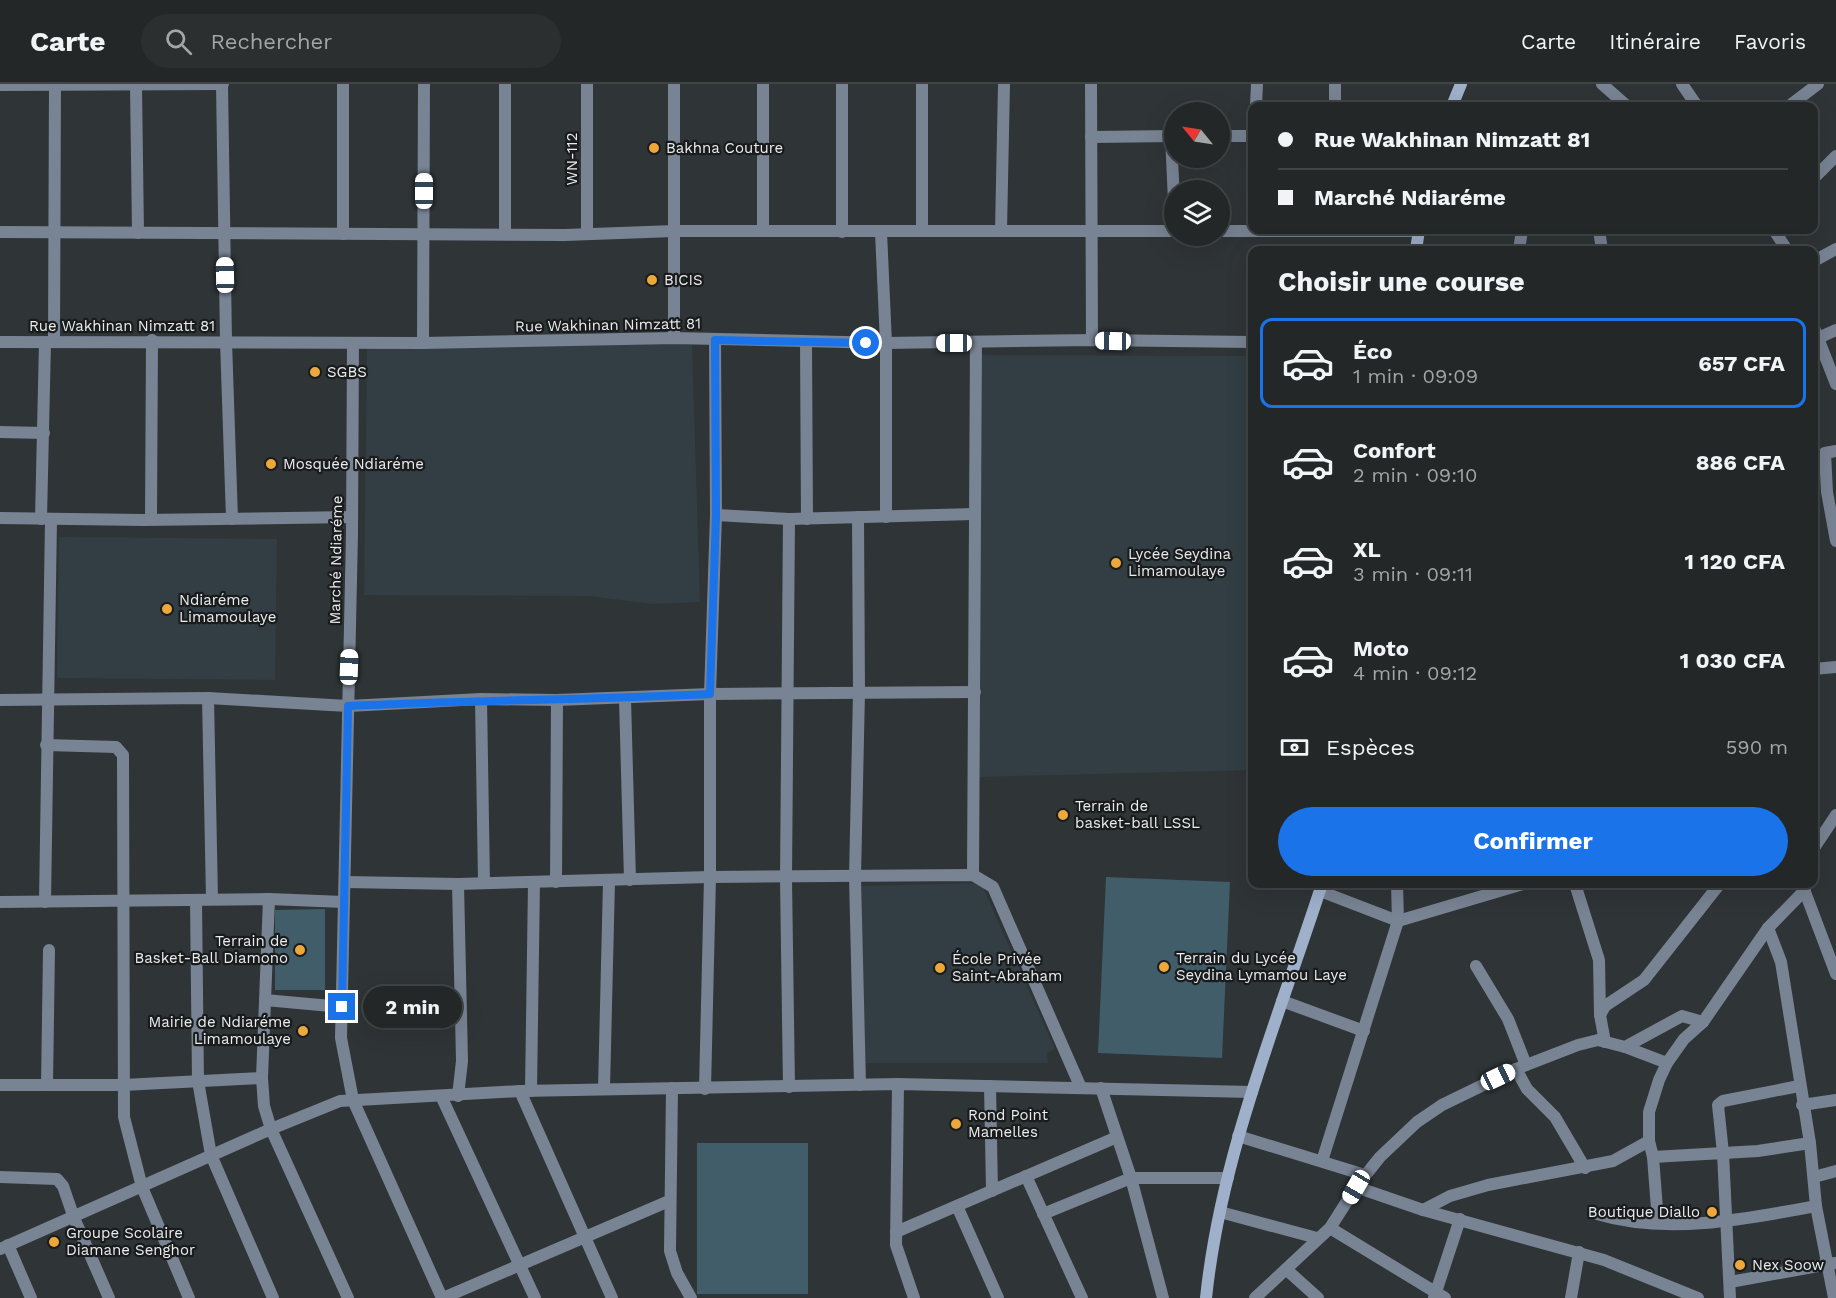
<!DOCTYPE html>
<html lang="fr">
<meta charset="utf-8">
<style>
:root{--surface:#232728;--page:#2b2f30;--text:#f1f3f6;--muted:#a3a5a8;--line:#404445;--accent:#1a73e8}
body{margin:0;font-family:"Work Sans",sans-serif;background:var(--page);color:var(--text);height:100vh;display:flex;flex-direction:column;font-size:22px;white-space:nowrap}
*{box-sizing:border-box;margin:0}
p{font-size:20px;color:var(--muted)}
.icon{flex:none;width:33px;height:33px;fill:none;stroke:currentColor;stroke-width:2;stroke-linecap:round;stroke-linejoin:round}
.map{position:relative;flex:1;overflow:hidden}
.sheet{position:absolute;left:1248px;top:162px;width:570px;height:642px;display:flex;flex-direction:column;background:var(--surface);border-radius:12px;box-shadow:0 6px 24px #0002,0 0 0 2px var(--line)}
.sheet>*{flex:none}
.banner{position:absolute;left:1248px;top:18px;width:570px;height:132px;border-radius:12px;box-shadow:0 6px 24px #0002,0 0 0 2px var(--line);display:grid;align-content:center;height:132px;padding:0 30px;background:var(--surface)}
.needle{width:39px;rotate:300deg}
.fabs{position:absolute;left:1164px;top:18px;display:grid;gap:12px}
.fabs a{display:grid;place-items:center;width:66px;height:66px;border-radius:50%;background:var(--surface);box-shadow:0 6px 24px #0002,0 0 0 2px var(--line);font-size:30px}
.end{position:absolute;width:27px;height:27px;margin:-14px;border:8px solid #1a73e8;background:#fff;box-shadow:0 0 0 3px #fff}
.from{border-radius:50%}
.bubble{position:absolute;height:42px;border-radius:21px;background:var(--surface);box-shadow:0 6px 24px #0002,0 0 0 2px var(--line);font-size:20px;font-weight:700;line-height:42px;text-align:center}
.car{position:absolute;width:18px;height:36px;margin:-18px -9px;border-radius:8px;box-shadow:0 0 4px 2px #0007;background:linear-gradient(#fff 24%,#345 0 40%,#fff 0 76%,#345 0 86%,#fff 0)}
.banner b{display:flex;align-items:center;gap:21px;height:57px;font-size:22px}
.banner b+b{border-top:2px solid var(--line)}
.banner i{width:15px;height:15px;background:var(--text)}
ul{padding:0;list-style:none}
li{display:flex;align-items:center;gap:18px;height:90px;margin:0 12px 9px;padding:0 18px;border:3px solid transparent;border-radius:12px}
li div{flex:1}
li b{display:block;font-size:22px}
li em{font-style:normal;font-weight:700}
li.on{border-color:var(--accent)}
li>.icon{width:54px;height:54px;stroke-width:1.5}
h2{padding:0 30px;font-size:27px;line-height:72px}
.pay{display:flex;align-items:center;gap:15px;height:66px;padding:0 30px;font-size:22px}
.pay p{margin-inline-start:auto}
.cta{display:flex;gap:12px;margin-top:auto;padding:12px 30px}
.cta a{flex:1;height:69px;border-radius:36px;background:var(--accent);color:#fff;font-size:24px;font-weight:700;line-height:69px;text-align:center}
header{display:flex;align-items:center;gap:36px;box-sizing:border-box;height:84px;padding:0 30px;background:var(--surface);border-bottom:2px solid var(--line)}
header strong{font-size:28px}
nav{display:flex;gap:33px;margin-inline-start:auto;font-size:21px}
.search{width:420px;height:54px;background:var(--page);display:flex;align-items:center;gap:15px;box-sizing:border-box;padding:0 21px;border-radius:33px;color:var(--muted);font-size:22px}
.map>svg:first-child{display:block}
</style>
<header>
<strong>Carte</strong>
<div class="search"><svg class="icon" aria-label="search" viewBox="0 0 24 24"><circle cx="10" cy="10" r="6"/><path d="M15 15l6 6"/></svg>Rechercher</div>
<nav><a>Carte</a><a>Itinéraire</a><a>Favoris</a></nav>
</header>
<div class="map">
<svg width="1836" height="1214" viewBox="0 0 1836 1214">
<rect width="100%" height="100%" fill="#2f3436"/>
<!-- built -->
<g fill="#323e43">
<polygon points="692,259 700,518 652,520 589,512 364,511 367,261"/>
<polygon points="982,271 1252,272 1252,686 978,693"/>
<polygon points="59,453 277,455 275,596 57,594"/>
<polygon points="981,799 1055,965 1047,969 1048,979 862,979 862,802"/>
</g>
<!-- green -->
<g fill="#415d69">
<polygon points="1106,793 1230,798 1222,974 1098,969"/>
<polygon points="325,825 325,906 275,906 275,826"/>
<rect x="697" y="1059" width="111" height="151"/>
</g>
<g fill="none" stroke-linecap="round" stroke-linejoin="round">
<!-- minor -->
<g stroke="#788393" stroke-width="12">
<polyline points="222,0 226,257 232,435"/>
<polyline points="343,0 343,150"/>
<polyline points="505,0 505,150"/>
<polyline points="587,0 587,150"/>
<polyline points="922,0 922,147"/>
<polyline points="1091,0 1092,256"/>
<polyline points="1602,0 1627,22"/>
<polyline points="1682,0 1697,22"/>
<polyline points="0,1 223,0"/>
<polyline points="136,2 138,149"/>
<polyline points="1256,22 1257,0"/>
<polyline points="1335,22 1335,0"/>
<polyline points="1789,22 1818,0"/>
<polyline points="1171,52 1174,117"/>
<polyline points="1220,52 1252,52"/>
<polyline points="1091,53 1174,52"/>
<polyline points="1814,94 1836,72"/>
<polyline points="1599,146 1602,166"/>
<polyline points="1774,146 1787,166"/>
<polyline points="763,147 763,0"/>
<polyline points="1001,147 1004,0"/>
<polyline points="1220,147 1418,147"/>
<polyline points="0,148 565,151 674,147 1174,147"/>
<polyline points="842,148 842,0"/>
<polyline points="881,148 886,259 886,433"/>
<polyline points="1519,166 1522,146"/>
<polyline points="1814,177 1836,165"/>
<polyline points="1814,244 1836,300"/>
<polyline points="1814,256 1836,246"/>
<polyline points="54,258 55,0"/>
<polyline points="806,258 807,435"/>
<polyline points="423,259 424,0"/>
<polyline points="0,348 44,349"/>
<polyline points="1836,367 1825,369 1827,408 1836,457"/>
<polyline points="716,431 789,435 974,430"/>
<polyline points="858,433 859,608 855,793 860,1001"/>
<polyline points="0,434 143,436 352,433"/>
<polyline points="41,435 45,258"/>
<polyline points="151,435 152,256"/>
<polyline points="789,435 786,795 789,1003"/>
<polyline points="1814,585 1836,583"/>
<polyline points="208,614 212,815"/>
<polyline points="481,615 484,798"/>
<polyline points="625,615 630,796"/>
<polyline points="0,616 208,614 348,622 481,615 557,616 710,610 975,608"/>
<polyline points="46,661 116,663 123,671 124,1033 142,1103 189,1214"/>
<polyline points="1814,764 1836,731"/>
<polyline points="973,791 976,259"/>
<polyline points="345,798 458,800 710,793 973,791 993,803 1081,1004"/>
<polyline points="556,798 557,616"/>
<polyline points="1575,800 1599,876 1600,931 1605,958"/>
<polyline points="1320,807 1398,837 1523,800"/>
<polyline points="269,815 262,994 264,1022 271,1045 348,1214"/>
<polyline points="196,816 198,997 211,1071 273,1214"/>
<polyline points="0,818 269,815 344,818"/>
<polyline points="45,818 51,436"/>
<polyline points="1768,844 1781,878 1810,1059 1816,1122 1834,1214"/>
<polyline points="1476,882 1508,935 1526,981"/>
<polyline points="265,916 342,923"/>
<polyline points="1282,917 1364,947"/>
<polyline points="1600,931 1605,922 1644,896 1718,802"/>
<polyline points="1625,963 1667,979"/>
<polyline points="1516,985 1527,1005 1555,1033 1585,1084"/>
<polyline points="898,1000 896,1161 914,1214"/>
<polyline points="0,1001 123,1001 262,994"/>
<polyline points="47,1001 49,866"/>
<polyline points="990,1002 992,1107"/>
<polyline points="1799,1002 1723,1017 1718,1021 1723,1069 1758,1067 1810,1059"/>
<polyline points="672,1004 670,1167 677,1189 691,1214"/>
<polyline points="1101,1004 1131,1094 1163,1214"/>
<polyline points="604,1005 609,797"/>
<polyline points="705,1005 710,793 710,610 716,431 715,256"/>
<polyline points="520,1007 612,1214"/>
<polyline points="531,1007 534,798"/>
<polyline points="458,1012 462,977 458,800"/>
<polyline points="442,1014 535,1214"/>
<polyline points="1802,1021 1836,1016"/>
<polyline points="1238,1052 1365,1091"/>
<polyline points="1653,1073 1723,1069 1730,1214"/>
<polyline points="1322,1077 1398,837 1397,800"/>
<polyline points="1026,1092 1082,1214"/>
<polyline points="0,1093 57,1095 63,1102 74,1134 109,1214"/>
<polyline points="1814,1093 1836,1087"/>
<polyline points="1356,1103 1423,1126 1604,1176 1698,1214"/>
<polyline points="957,1122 998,1214"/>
<polyline points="1423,1126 1450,1112 1488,1101 1613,1077 1649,1057"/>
<polyline points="1220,1128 1317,1154"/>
<polyline points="1043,1130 1131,1094 1228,1094"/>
<path d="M1597,1130C1666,1151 1747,1135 1816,1122"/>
<polyline points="1658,1138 1653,1073 1649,1057 1649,1028 1659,996 1667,979 1684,955 1703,938 1768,844 1805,806"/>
<polyline points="1330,1144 1445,1214"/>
<polyline points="896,1148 1117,1053"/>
<polyline points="8,1161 31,1214"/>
<polyline points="1287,1186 1318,1214"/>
<polyline points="1730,1198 1835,1179"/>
<polyline points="443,1214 669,1117"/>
<polyline points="1255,1214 1330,1144 1356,1103 1380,1073 1417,1038 1442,1021 1516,985 1578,961 1598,956 1625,963 1682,932 1703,938"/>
<polyline points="1434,1214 1460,1135"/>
<polyline points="1571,1214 1579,1168"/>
</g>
<!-- tertiary -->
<g stroke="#788393" stroke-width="12">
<polyline points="674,0 674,254"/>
<polyline points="0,258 423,259 674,254 886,259 1092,256 1252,258"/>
<polyline points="353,259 352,450 341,954 353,1016 442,1214"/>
<polyline points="1802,800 1836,890"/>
<polyline points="0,1165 271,1045 340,1017 520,1007 898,1000 1252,1008"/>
</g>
<!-- secondary -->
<g stroke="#9fb1ca" stroke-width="12">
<polyline points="1452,22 1461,0"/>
<polyline points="1416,166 1419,146"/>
<path d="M1206,1214C1221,1070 1278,936 1322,800"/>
</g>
</g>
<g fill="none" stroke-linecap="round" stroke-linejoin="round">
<!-- route -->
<path stroke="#1a73e8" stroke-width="8" d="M342,923L348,622C469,616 589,616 710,610L716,431L715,256L866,259"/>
</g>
<!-- markers -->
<g fill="#eda83b" stroke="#191b1c" stroke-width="2">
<circle cx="654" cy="64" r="6"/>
<circle cx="652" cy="196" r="6"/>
<circle cx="315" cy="288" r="6"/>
<circle cx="271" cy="380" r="6"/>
<circle cx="1116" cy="479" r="6"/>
<circle cx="167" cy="525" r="6"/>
<circle cx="1063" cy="731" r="6"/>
<circle cx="300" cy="866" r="6"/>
<circle cx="1164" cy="883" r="6"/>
<circle cx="940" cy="884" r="6"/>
<circle cx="303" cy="947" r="6"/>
<circle cx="956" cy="1040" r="6"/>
<circle cx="1712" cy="1128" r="6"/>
<circle cx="54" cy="1158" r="6"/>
<circle cx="1740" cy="1181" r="6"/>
</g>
<g text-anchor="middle" stroke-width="4.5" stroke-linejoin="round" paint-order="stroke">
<!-- poi labels -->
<g font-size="15" fill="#e9eced" stroke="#191b1c" text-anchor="start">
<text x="666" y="69">Bakhna Couture</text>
<text x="664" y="201">BICIS</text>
<text x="327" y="293">SGBS</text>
<text x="283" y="385">Mosquée Ndiaréme</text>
<text x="1128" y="475">Lycée Seydina<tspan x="1128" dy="17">Limamoulaye</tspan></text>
<text x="179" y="521">Ndiaréme<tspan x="179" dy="17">Limamoulaye</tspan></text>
<text x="1075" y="727">Terrain de<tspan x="1075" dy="17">basket-ball LSSL</tspan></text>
<text x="288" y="862" text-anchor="end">Terrain de<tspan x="288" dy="17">Basket-Ball Diamono</tspan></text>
<text x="1176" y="879">Terrain du Lycée<tspan x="1176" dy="17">Seydina Lymamou Laye</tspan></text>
<text x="952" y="880">École Privée<tspan x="952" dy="17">Saint-Abraham</tspan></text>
<text x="291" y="943" text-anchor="end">Mairie de Ndiaréme<tspan x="291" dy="17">Limamoulaye</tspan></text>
<text x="968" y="1036">Rond Point<tspan x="968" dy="17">Mamelles</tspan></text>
<text x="1700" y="1133" text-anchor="end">Boutique Diallo</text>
<text x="66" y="1154">Groupe Scolaire<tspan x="66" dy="17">Diamane Senghor</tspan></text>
<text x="1752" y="1186">Nex Soow</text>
</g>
<!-- street labels -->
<g font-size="15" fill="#e9eced" stroke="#191b1c">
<text transform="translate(572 75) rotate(-90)" y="5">WN-112</text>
<text transform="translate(608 241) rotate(-1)" y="5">Rue Wakhinan Nimzatt 81</text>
<text x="122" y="247">Rue Wakhinan Nimzatt 81</text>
<text transform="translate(336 476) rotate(-89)" y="5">Marché Ndiaréme</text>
</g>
</g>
</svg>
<div class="fabs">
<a><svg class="needle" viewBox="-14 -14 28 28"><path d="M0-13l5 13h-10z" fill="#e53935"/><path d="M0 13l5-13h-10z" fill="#a3a5a8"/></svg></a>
<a><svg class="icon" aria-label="layers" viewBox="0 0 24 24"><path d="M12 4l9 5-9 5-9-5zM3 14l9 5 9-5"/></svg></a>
</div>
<i class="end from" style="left:866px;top:259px"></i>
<i class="end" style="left:342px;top:923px"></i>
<div class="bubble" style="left:363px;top:902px;width:99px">2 min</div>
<i class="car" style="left:424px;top:107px;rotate:0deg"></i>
<i class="car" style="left:225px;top:191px;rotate:359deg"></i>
<i class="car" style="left:1113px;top:257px;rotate:271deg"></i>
<i class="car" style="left:954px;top:259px;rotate:270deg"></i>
<i class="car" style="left:349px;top:583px;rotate:2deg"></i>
<i class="car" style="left:1498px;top:993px;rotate:65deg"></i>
<i class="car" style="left:1356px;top:1103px;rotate:210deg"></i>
<div class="banner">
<b><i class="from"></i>Rue Wakhinan Nimzatt 81</b>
<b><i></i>Marché Ndiaréme</b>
</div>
<section class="sheet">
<h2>Choisir une course</h2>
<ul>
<li class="on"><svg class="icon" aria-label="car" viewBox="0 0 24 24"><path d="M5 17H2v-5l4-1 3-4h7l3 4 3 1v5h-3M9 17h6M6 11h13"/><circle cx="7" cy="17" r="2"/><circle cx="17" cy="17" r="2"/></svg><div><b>Éco</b><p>1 min · 09:09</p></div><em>657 CFA</em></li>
<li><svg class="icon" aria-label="car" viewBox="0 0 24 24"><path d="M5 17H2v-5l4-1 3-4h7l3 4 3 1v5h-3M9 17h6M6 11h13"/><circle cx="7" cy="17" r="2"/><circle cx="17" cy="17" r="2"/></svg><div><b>Confort</b><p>2 min · 09:10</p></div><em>886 CFA</em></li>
<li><svg class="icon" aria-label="car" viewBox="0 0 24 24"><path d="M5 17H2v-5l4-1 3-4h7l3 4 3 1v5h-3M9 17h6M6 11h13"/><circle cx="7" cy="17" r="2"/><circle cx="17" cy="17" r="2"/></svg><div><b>XL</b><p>3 min · 09:11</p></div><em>1 120 CFA</em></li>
<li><svg class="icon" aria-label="car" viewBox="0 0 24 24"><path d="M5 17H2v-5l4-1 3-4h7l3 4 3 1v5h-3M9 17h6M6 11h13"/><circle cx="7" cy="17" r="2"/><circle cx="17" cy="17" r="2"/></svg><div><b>Moto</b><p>4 min · 09:12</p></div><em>1 030 CFA</em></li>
</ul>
<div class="pay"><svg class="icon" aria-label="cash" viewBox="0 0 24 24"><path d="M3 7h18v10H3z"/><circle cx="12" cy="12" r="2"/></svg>Espèces<p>590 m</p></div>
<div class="cta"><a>Confirmer</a></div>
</section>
</div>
